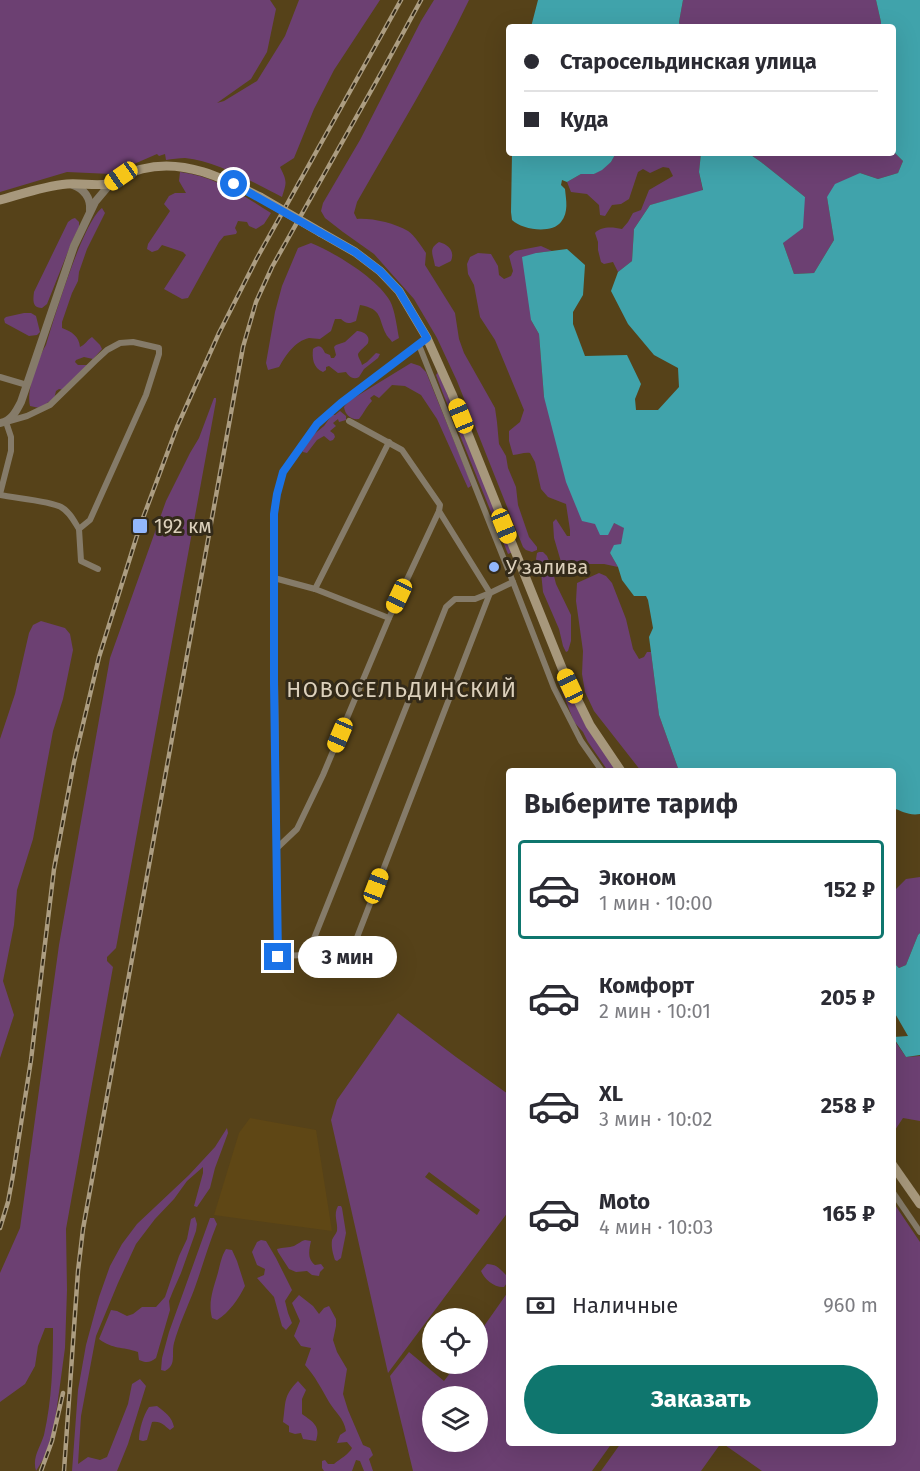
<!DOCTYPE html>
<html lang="ru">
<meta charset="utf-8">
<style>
:root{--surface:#fff;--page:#f2f2f3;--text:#2b2b33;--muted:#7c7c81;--line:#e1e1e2;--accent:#0f766e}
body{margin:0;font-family:"Fira Sans",sans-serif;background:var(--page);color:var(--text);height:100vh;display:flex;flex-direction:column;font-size:22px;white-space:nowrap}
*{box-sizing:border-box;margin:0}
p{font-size:20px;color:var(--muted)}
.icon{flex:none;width:33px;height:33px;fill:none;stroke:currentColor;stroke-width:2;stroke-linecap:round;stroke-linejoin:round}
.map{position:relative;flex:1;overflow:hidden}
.details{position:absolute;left:506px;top:768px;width:390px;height:678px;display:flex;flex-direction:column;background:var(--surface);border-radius:6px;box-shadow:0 6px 24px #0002}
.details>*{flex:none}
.banner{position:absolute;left:506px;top:24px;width:390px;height:132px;border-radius:6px;box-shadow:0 6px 24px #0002;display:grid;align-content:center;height:132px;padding:0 18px;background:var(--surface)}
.fabs{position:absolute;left:422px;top:1308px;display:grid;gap:12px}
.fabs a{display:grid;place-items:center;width:66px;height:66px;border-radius:50%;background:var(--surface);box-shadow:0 6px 24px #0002;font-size:30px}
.end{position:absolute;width:27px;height:27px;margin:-14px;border:8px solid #1a73e8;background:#fff;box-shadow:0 0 0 3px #fff}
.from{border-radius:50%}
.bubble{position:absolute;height:42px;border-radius:21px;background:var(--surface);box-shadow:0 6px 24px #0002;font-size:20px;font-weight:700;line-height:42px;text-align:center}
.car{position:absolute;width:18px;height:36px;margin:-18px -9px;border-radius:8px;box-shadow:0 0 4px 2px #0007;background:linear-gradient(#f5c518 24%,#345 0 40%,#f5c518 0 76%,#345 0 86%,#f5c518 0)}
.banner b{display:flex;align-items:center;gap:21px;height:57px;font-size:22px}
.banner b+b{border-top:2px solid var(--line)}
.banner i{width:15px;height:15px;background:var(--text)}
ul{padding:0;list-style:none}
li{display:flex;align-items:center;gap:18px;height:99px;margin:0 12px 9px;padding:0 6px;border:3px solid transparent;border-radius:6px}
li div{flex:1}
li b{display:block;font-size:22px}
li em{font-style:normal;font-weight:700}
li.on{border-color:var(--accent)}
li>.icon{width:54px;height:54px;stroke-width:1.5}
h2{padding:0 18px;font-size:27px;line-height:72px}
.pay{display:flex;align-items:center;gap:15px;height:66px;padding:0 18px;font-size:22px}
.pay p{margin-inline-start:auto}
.primary-button{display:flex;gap:12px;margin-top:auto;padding:12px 18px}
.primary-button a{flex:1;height:69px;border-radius:36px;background:var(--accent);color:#fff;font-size:24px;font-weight:700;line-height:69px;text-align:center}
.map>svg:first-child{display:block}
</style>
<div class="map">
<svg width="920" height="1471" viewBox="0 0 920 1471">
<rect width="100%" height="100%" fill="#564219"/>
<!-- built -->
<polygon fill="#5f4715" points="250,1118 316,1130 332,1231 214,1215 239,1133"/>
<!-- green -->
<g fill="#6c4072" fill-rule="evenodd">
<path d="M0,0H270L276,9L267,52L251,79L217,103L224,101L257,81L285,36L299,0H380L334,70L314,109L294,158L280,167C287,181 287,182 282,197C254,183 217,161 185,158C179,158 172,159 166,160L165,154L159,156L157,154L111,174L67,172L0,192Z"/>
<path d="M434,0H469C436,69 395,135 357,202L354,213L357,219C372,218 394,223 408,231C415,236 421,246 426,253L425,265L455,313L459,339L464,353L495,408L497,422L499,444L506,456L508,468L516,487L518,505L529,537L537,547V550L532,552L526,550L523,547L457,381L437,338L414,299L374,254L343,232L325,218L321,211L323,203L360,140L421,21Z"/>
<polygon points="683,0 876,0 881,22 881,27 680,27 679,22"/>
<polygon points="893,151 903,161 898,173 878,179 860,173 827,197 834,240 814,273 794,274 783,243 805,197 761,162 748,153 892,153"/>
<path d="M616,153H701L699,172L703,191L650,205L634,229L632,261L618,272L613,262L604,264L601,262L598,250V242L595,233C601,226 613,227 622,229L628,222L633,213L641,210L649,190L673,176L669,168L663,167L650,173L643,169L638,172L629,199L621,204L612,205L605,216L600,215L599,205L587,194L571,192L567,182L581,174H594L611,162Z"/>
<path d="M180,172C214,176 243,195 271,213L264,224L256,229L249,226L247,222L238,221L235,228L237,232L236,234L224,236L219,242L188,298L182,299L164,289L186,255L183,252L162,245L158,250L152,252L147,249L148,244L170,211L164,204L169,196L175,193H186L179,181Z"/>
<path d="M102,208L105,213L87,249L79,272L78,281L72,293L62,322V328C72,332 79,336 80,347C85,345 87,340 92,337L100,345L102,349L93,359L84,357L76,360L75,362L78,365H89L64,390L59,389L56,391L54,399L47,403L46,408L44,409L30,406C26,391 38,358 46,345C54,318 83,222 102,208Z"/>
<path d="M75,218L79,222V227L73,239L47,304L42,308C32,308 33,300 34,292L68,222L72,219Z"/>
<path d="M439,242C449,245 455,251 451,261L439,267L435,266C433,254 428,249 439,242Z"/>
<path d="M311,243C335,253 377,278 390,301C395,310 397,328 399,338L392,342C391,340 386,335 386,334C378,319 383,309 360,305L356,321C349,324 346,324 341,319H335L331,331L320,339C316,339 313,338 309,338C295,341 285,356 279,367L268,370L266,363L275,312L282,286L298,248Z"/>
<path d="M541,246L552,251L536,253L531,320L539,334L544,397L614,523L625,528L621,544L610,553L618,567L604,564H586L575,571L564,572L554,538L553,522L556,519L567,536H570V530L566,504L548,497L541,489L535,462L530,453C524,452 519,455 513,455L509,441V431L520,422L524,410L495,340L480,317L474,285L468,274L467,264L470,257L478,253L491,254L498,266L499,275L504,279L511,276L513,271L509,256L515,251Z"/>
<polygon points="24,313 31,313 36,316 40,332 37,335 29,336 5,323 4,319 6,317"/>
<path d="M357,331C362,331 371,335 368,343C366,346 360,350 358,354C358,358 361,360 362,365L367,362L376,353L380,354L378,358L364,369L359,377C354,380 349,377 346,372L338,373L329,366L326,367V370L323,372C313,368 312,358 313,349C319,344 322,346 325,353L330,355L331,358H334L336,355L334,347L336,345L345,342Z"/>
<path d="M411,363L420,366L426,372L469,478L471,486L468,488L437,419L421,395L405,386L392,385L379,398L374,395L370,398L372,401C366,407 364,413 359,419C351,420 345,415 344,407L349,401Z"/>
<polygon points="438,372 513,552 508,554 442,391 436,375"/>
<path d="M214,398H216V401L116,948L107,957V961L113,967L66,1229L67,1290L65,1348L54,1429L44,1458L36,1471C32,1457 40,1448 44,1435C52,1400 53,1364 53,1328H45L38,1346L35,1366L25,1384L0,1402V1273L20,1228L59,945L110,658L166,501L190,453L199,438Z"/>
<polygon points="340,411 346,416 346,420 339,422 338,419 333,423 336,426 330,431 334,434 335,437 333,440 330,441 324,436 317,440 307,453 303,452 301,449 312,436 324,426 332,415 335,415"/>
<polygon points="539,552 543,552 547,556 552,568 556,584 571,615 571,641 568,651 566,652 563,646 559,629 543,592 541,572 536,559 537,553"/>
<polygon points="599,573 606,576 612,583 626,619 633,649 639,659 644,657 647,652 651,652 659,715 679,771 641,771 594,711 585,692 582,674 583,651 576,601 577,583"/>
<polygon points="41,621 65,628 70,634 73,650 63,699 53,731 33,839 17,890 14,925 3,981 14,1015 0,1058 0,739 15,694 29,633 33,625"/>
<polygon points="561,681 565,683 585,724 617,771 608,771 588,742 583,732 574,722 561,688"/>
<polygon points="920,877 920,933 918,935 906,965 899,968 893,962 893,892 906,879"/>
<path d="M398,1013L456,1057L508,1094V1212L388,1373L331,1120L337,1100ZM429,1172L480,1210L477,1215L425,1177Z"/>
<polygon points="892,1037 906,1057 920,1056 920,1121 903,1118 893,1133"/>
<polygon points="227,1128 228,1133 215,1168 210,1188 197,1207 194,1206 203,1173 203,1167 187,1181 174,1199 155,1219 136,1244 118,1283 96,1336 81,1416 78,1464 88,1457 100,1460 107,1457 128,1404 132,1384 140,1379 146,1386 128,1444 117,1471 72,1471 78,1390 86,1345 99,1297 110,1266 122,1244 137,1224 189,1175 215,1147"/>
<polygon points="893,1202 920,1242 920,1471 762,1471 722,1443 892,1443"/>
<path d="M338,1206H341L342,1208L346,1233L341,1258L337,1261L335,1260C333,1254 331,1247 332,1240C333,1237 336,1234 337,1231C338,1222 333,1215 338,1206Z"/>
<path d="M195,1217L197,1224L196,1231L181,1273L173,1291L169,1301L170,1310L156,1358C150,1363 146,1363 139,1360L138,1352C121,1346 114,1350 99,1339L111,1310L117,1311L127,1316L133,1314L142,1307H156L165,1297L179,1256L187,1239L191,1219Z"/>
<path d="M210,1218H214L217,1224C208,1246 202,1268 194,1290C187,1308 179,1325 174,1343C171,1354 177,1365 165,1371L161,1370L162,1358L169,1332Z"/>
<polygon points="261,1240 266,1241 276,1258 292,1290 285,1301 288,1313 292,1323 286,1330 282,1326 274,1297 257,1278 264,1275 265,1269 257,1265 252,1252 257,1242"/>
<path d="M305,1240L311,1241C309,1250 307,1259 315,1265L321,1264L324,1268L320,1272L319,1276L312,1275L307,1271L296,1272L289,1269L278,1252L277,1249C283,1247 289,1248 294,1246C298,1244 301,1241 305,1240Z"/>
<path d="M226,1249L232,1250L237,1261L245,1286C239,1298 229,1313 217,1320L212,1318C208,1302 213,1290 217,1276C220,1266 221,1257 226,1249Z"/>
<path d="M487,1264C497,1264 501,1270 507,1276V1283L504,1287C495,1288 484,1279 481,1271Z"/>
<path d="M508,1292V1443H612L592,1471H413L390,1376L409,1352L444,1381L457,1364H477V1336ZM432,1396H477V1442H432Z"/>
<path d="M299,1295L313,1306L319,1314L324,1308L329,1306L336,1319V1326L333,1340L337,1352L347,1369L343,1394L348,1410L363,1445L370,1448L373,1455L369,1459L373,1471H364L360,1461L356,1460L352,1471H324L322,1468V1461L325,1460L328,1464H334C340,1459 349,1454 352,1448L347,1442L337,1443L340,1435L346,1431C344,1418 335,1412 329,1402C321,1388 315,1376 305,1365L311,1348L301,1346L294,1336L300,1321L292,1303Z"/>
<path d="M298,1381L306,1390L302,1399V1414C313,1422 321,1426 316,1441L303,1439L301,1433L295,1434L289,1432V1426L283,1422C286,1402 283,1396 298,1381Z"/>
<path d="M157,1406C165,1412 172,1417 174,1427L170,1430C163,1425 162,1421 152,1422L147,1440L143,1441L139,1440C139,1430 143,1416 149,1407Z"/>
<polygon points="621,1443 721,1443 701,1471 601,1471"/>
</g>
<!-- water -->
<g fill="#40a3ab">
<polygon points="538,0 683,0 679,22 680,27 531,27"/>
<path d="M876,0H920V814C909,816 902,811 893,808L892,771H679L659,715L651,652L649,637L653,628L648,600L646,596H634L622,580L618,567L610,553L614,545L621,544L624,528L614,523L608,535H600L595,524L582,521L566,482L544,397L539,334L531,320L522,257L536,253L567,249L585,265L583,295L573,312V324L585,356L627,355L641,384L635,399L636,410H658L679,387L678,368L654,355L628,324L611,291L618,272L632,261L634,229L650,205L703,190L699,172L701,153H748L761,162L805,197L803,228L783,243L794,274L814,273L834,240L827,197L835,184L860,173L878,179L898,173L903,161L893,151L892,27H881V22Z"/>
<path d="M512,153H616L611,162L602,170L594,174H581L567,182L562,180L561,185L565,189C566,200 569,212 561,222C552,234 522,230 512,220L511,212Z"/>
<polygon points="920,933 920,1055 906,1057 893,1037 908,1036 893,1010 893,962 899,968 906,965 918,935"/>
</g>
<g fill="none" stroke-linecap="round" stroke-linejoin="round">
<!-- minor -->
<g stroke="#857b69" stroke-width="6">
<path d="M427,338L341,403L317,424L283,472L277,494L274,514L275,678L278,957C288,956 299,954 309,956C330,960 331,967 351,953L490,593"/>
<polyline points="419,345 513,582 554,688 581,741 602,771"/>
<polyline points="0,377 27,385"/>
<polyline points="349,421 402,450 440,505 439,511"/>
<polyline points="0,494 11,451 11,437 6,422 27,416 50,405 95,361 107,350 120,343 133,342 159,348 159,354 146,395 90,520 79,529 81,561 98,569"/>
<path d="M0,495C14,498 50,501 61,507C70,512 74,521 79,529"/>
<polyline points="274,578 315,589 389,618"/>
<polyline points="315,589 389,442"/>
<polyline points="277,848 297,829 323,775 389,618 439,511 490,593"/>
<polyline points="307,956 446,607 455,599 475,599 490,593 513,582"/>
<polyline points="892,1191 920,1232"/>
</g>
<!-- tertiary -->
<g stroke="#857b69" stroke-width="8">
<path d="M73,185C84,189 91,198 90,210"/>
<path d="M0,423C11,421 16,412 21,402L74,246L95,202L111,183"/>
</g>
<!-- secondary -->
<g stroke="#a7987c" stroke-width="9">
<path d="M0,200C22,194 44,186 67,184C81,183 95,186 108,184C113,183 116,180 120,177C127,173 135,171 142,169C184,158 223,178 260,197"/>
<polyline points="320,232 355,252 380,271 399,291 427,338 452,394 562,668 590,725 621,771"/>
<polyline points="892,1164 920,1204"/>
</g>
<!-- rail casing -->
<g stroke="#ac9d81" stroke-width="4.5">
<g id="rail">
<polyline points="0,1228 8,1202 13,1175 31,1060 54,869 74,762 99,657 140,526 177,427 219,333 257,258 401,0"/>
<polyline points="41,1471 52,1441 63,1393"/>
<polyline points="64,1471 78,1271 83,1229 243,347 256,302 272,267 385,66 421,0"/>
</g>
</g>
<!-- rail -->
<use href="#rail" stroke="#332a19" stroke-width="2" stroke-dasharray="7" stroke-linecap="butt"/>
<!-- secondary-bridge -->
<polyline stroke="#a7987c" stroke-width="9" points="260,197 320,232"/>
</g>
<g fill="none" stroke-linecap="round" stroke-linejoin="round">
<!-- route -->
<polyline stroke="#1a73e8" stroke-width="8" points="234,184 355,252 380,271 399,291 427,338 341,403 317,424 283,472 277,494 274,514 274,684 278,957"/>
</g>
<!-- markers -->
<g fill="#92b7fd" stroke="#332a19" stroke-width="2">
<rect x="132" y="518" width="16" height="16" rx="3"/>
<circle cx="494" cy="567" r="6"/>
</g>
<g text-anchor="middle" stroke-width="6" stroke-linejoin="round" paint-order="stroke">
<!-- poi labels -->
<g font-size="20" fill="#dcd0bb" stroke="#332a19" text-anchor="start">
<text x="154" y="533">192 км</text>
<text x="506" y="574">У залива</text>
</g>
<!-- quarter labels -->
<g font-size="22" letter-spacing="1.5" fill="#dcd0bb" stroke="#332a19">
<text x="402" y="697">НОВОСЕЛЬДИНСКИЙ</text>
</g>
</g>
</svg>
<div class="fabs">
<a><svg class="icon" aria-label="locate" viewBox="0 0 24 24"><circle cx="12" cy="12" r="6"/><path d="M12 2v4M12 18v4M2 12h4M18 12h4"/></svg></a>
<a><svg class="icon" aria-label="layers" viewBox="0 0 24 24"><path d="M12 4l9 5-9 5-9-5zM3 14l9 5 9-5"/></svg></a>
</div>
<i class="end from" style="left:234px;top:184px"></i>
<i class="end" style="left:278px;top:957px"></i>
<div class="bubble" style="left:298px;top:936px;width:99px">3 мин</div>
<i class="car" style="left:121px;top:176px;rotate:235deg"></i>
<i class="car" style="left:461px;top:416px;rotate:338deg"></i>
<i class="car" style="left:504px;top:526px;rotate:158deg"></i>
<i class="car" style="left:399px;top:596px;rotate:205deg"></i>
<i class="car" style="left:570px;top:686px;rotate:335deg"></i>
<i class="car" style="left:340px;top:735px;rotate:203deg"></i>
<i class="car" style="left:376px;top:886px;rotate:21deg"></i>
<div class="banner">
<b><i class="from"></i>Старосельдинская улица</b>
<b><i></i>Куда</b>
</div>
<section class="details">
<h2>Выберите тариф</h2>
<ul>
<li class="on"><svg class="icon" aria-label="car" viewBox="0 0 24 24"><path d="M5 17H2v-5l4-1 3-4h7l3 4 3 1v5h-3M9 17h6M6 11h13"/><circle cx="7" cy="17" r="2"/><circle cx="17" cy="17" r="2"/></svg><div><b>Эконом</b><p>1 мин · 10:00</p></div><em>152 ₽</em></li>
<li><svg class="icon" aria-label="car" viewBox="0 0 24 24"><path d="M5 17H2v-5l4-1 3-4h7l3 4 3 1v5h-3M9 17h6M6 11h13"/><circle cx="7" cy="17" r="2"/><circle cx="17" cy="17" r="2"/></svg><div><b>Комфорт</b><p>2 мин · 10:01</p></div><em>205 ₽</em></li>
<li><svg class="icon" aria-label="car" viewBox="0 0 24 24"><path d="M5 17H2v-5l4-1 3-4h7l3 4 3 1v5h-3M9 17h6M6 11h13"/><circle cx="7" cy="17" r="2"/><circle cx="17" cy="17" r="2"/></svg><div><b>XL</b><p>3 мин · 10:02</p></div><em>258 ₽</em></li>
<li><svg class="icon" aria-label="car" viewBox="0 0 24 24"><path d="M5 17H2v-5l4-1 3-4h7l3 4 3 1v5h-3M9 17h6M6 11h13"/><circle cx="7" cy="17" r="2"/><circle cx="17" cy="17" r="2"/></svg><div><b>Moto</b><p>4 мин · 10:03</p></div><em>165 ₽</em></li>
</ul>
<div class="pay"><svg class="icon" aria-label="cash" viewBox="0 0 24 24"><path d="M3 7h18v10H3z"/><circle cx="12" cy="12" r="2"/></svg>Наличные<p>960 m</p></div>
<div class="primary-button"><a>Заказать</a></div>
</section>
</div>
